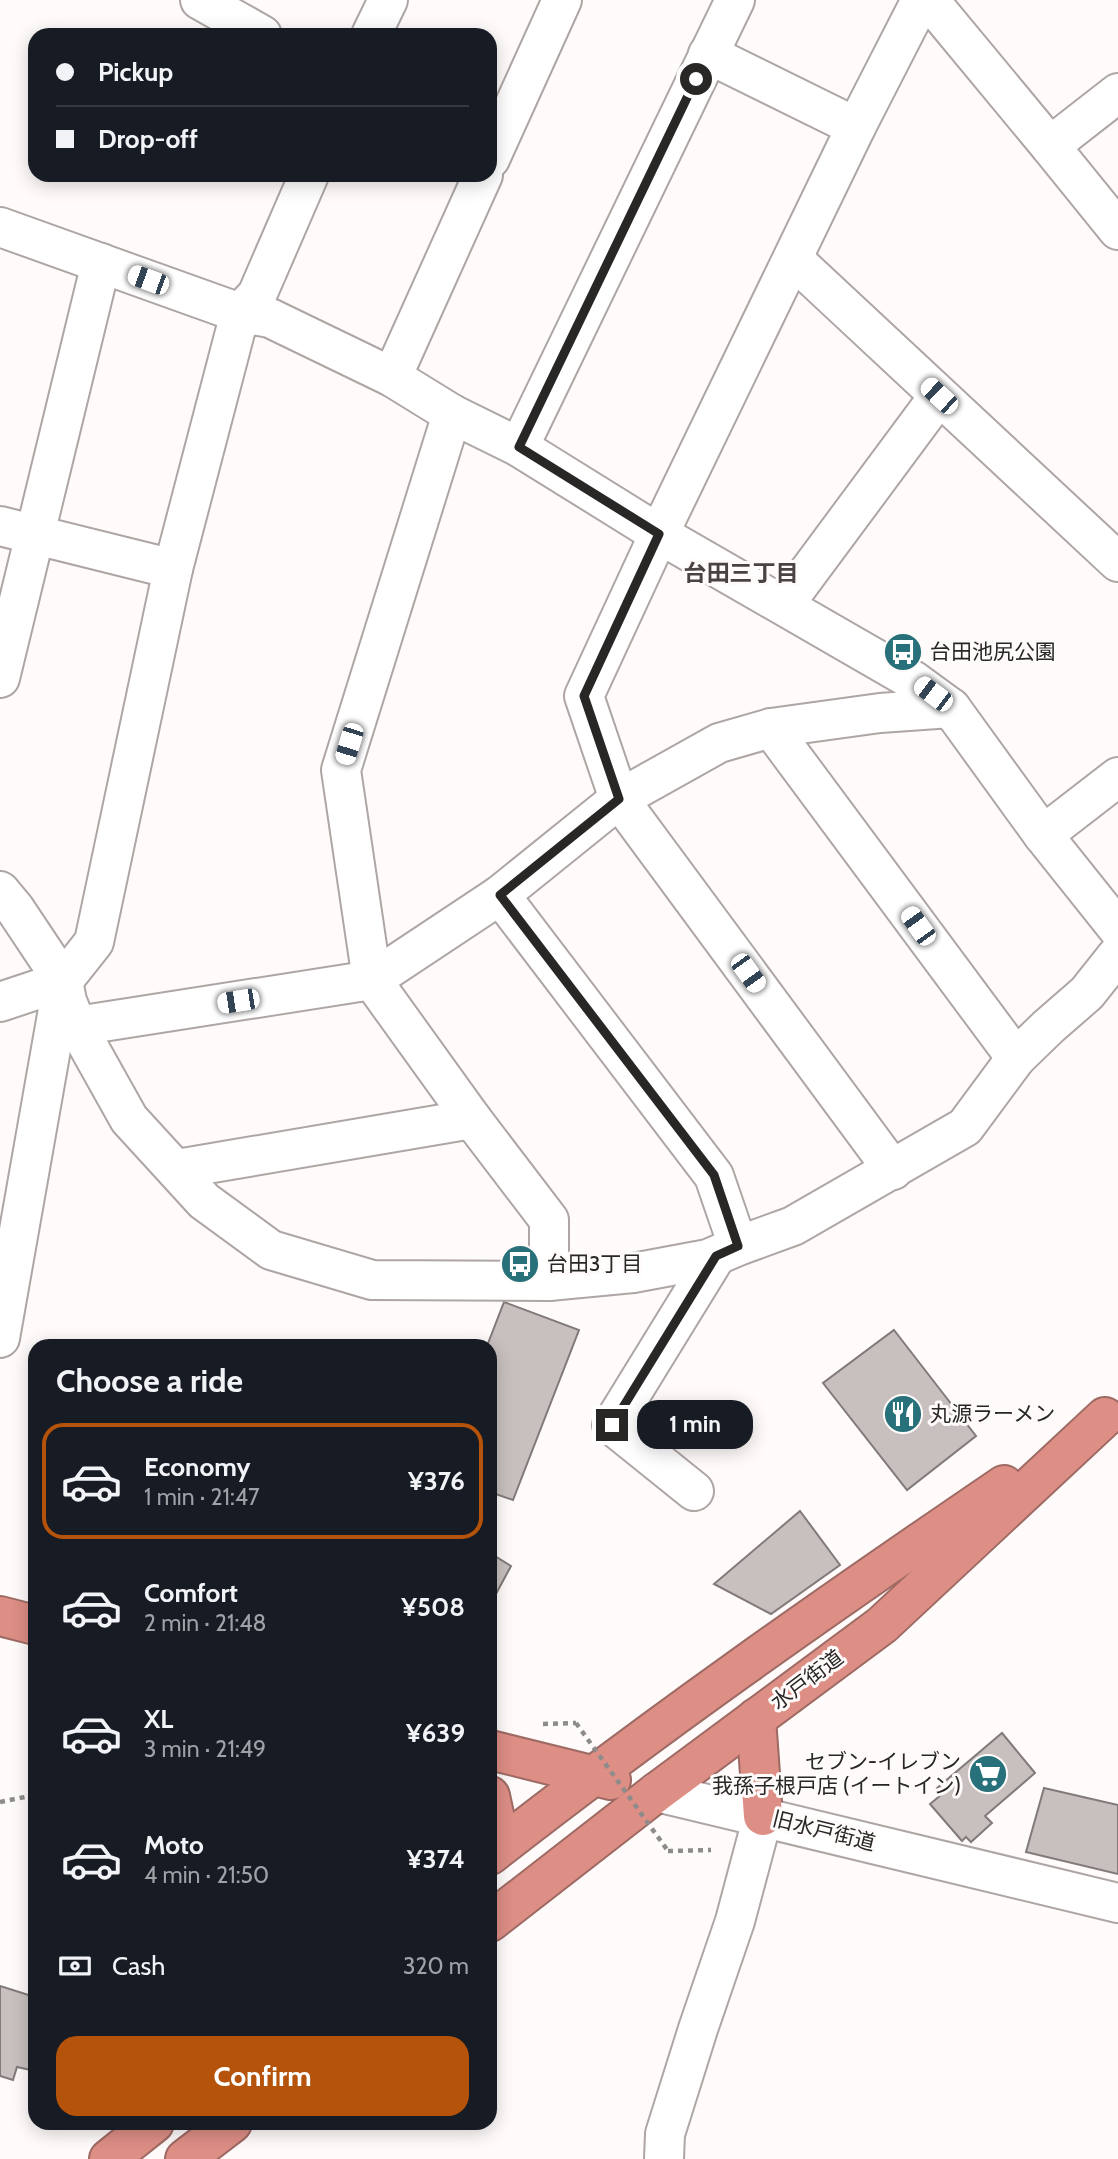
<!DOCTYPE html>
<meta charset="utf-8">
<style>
:root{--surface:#171b24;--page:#242831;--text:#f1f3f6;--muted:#9ea1a6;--line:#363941;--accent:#b45309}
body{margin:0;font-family:Cabin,"Noto Sans JP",sans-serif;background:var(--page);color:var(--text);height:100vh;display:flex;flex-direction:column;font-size:26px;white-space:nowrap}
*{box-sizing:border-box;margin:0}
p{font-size:23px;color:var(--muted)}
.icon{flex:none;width:38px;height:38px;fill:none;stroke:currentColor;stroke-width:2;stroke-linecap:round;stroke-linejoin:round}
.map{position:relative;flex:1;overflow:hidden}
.sheet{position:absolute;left:28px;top:1339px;width:469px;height:791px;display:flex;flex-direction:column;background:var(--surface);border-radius:21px;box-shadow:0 4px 18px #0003}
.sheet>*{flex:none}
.top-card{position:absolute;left:28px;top:28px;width:469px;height:154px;border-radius:21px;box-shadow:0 4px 18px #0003;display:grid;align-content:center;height:154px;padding:0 28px;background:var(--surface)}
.end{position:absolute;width:32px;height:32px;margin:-16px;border:9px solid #292626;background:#fff;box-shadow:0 0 0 4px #fff}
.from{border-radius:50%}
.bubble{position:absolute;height:49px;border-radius:21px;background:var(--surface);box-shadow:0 4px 18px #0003;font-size:23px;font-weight:700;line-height:49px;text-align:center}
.car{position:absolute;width:21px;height:42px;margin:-21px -10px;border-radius:9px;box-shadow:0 0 5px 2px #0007;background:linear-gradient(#fff 24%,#345 0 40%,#fff 0 76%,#345 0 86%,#fff 0)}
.top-card b{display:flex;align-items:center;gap:24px;height:66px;font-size:26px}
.top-card b+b{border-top:2px solid var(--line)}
.top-card i{width:18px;height:18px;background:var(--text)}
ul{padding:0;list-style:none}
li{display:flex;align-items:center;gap:21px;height:116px;margin:0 14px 10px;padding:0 14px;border:4px solid transparent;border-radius:21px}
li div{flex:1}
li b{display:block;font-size:26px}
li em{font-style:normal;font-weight:700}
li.on{border-color:var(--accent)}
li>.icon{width:63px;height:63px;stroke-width:1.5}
h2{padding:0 28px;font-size:32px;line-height:84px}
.pay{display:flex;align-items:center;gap:18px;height:77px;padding:0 28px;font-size:26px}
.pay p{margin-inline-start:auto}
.button{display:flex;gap:14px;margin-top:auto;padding:14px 28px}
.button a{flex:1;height:80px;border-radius:21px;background:var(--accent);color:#fff;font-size:28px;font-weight:700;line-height:80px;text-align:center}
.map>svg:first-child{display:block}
</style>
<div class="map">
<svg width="1118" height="2159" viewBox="0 0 1118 2159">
<rect width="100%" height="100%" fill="#fefbfa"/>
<!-- building -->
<g fill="#c7c0bf" stroke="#817a79" stroke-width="2">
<polygon points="504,1302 579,1330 513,1500 490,1492 490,1346 487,1346"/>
<polygon points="894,1330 976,1436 907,1490 823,1383"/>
<polygon points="800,1511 840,1565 771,1614 714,1584"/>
<polygon points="490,1553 511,1566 490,1605"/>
<polygon points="1002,1733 1035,1773 985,1816 992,1823 971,1842 966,1837 962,1841 930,1804 942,1794 937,1788"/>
<polygon points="1044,1788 1118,1805 1118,1874 1026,1852"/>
<polygon points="0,1986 35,1997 35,2071 17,2067 13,2080 0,2076"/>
</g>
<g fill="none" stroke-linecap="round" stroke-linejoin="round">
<!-- minor casing -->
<g stroke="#aea6a5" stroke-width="42">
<g id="minor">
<polyline points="200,0 262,35"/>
<polyline points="929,0 1050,146"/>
<polyline points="371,35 388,0"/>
<polyline points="708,54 856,127"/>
<polyline points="1118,93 1050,146 1118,230"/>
<polyline points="490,159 562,0"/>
<polyline points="0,227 240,313 257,295 309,175"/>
<polyline points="793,259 1118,562"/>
<polyline points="392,377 483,175"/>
<polyline points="452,414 341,770 372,980 472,1119 549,1220 549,1281"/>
<polyline points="519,447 735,0"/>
<polyline points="0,526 173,569"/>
<polyline points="784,605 939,396"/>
<polyline points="0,678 101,263"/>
<polyline points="771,728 1016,1058"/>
<polyline points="1043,835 1118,929"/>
<polyline points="0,891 15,909 63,981 67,1001 77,1026 129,1119 204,1201 271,1250 372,1280 549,1281 633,1273 708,1259 738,1246 793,1226 965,1127 1016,1058 1048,1027 1087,993 1118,954"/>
<polyline points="500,895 714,1176 738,1246"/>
<polyline points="0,1002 63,981"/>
<polyline points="77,1026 372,980 500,895 619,799 719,743 771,728 880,713 951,708 1043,835 1118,777"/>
<polyline points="177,1169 472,1119"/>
<polyline points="893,1170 619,799 584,696 659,534 856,127 921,0"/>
<polyline points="0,1338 63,981 94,942 173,569 240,313 270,318 392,377 452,414 519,447 659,534 914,681 951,708"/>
<polyline points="694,1491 612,1425 716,1256"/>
<polyline points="657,1792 1118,1903"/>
<polyline points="664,2159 665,2134 698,2029 735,1921 763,1816"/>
</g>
</g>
<!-- highway casing -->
<g stroke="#9e6a64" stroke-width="42">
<g id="highway">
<polyline points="0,1616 35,1625"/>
<polyline points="756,1718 763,1816"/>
<polyline points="490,1750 611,1780"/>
<polyline points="490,1796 497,1828 490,1850"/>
<path d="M490,1855C656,1725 829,1604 1004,1485"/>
<polyline points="490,1922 657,1792 882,1625 1105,1417"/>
<polyline points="109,2159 154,2123"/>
<polyline points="185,2159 232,2123"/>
</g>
</g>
<!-- path -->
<g stroke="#8e8b8b" stroke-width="4.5" stroke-dasharray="5 5" stroke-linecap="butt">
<polyline points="543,1724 576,1723"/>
<polyline points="0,1802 35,1795"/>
<polyline points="668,1851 711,1850"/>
</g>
<!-- minor -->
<use href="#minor" stroke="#fff" stroke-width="38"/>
<!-- highway -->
<use href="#highway" stroke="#dd8e85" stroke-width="38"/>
<!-- path-bridge -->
<polyline stroke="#8e8b8b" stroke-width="4.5" stroke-dasharray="5 5" stroke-linecap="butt" points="576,1723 668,1851"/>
</g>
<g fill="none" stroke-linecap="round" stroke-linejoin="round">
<!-- route -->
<polyline stroke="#292626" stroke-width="9" points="612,1425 716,1256 738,1246 714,1175 500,895 619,799 584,696 659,534 519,447 696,79"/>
</g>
<!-- icons -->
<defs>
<g id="bus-disc" transform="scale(2.0125)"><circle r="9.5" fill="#28717a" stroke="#fefbfa"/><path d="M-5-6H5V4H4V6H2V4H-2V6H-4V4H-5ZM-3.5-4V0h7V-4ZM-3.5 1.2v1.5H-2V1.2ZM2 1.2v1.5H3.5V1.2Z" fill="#fff"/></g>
<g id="restaurant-disc" transform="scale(2.0125)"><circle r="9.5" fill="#28717a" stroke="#fefbfa"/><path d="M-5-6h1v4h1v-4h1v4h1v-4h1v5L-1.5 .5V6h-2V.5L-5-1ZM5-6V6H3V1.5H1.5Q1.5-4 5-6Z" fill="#fff"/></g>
<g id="supermarket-disc" transform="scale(2.0125)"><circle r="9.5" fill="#28717a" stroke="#fefbfa"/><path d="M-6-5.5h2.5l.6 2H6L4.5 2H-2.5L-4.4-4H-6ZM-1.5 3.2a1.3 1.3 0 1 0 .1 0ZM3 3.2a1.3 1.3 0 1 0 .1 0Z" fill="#fff"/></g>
</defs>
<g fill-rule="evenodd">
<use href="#bus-disc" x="903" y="652"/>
<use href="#bus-disc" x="520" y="1264"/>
<use href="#restaurant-disc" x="903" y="1414"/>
<use href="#supermarket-disc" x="988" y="1774"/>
</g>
<g text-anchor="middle" stroke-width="6" stroke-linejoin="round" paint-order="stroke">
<!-- poi labels -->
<g font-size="21" fill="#292626" stroke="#fefbfa" text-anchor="start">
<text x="930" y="659">台田池尻公園</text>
<text x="547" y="1271">台田3丁目</text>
<text x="930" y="1421">丸源ラーメン</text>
<text x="961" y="1769" text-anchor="end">セブン-イレブン<tspan x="961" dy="24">我孫子根戸店 (イートイン)</tspan></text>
</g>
<!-- street labels -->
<g font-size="21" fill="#292626" stroke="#fefbfa">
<text transform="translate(807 1680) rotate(-37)" y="7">水戸街道</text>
<text transform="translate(824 1831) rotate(14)" y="7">旧水戸街道</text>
</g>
<!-- neighbourhood labels -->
<g font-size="23" font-weight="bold" fill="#4a4343" stroke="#fefbfa">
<text x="741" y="581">台田三丁目</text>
</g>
</g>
</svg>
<i class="end from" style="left:696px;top:79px"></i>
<i class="end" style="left:612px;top:1425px"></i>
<div class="bubble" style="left:637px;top:1400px;width:116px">1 min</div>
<i class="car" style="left:148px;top:280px;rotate:290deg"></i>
<i class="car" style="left:939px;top:396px;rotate:313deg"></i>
<i class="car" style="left:933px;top:694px;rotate:307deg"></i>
<i class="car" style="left:349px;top:744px;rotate:197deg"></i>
<i class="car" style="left:918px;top:926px;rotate:324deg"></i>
<i class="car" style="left:748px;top:973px;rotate:144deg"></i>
<i class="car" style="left:238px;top:1001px;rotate:261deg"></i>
<div class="top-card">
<b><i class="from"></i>Pickup</b>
<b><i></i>Drop-off</b>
</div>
<section class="sheet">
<h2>Choose a ride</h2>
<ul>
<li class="on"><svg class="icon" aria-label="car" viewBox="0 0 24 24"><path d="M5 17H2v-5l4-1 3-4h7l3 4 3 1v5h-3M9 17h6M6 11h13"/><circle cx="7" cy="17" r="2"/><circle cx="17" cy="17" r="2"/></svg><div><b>Economy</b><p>1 min · 21:47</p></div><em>¥376</em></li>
<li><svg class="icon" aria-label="car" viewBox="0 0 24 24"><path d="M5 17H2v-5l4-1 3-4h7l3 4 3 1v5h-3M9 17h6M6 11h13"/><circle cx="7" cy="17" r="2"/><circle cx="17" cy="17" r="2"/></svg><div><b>Comfort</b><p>2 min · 21:48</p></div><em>¥508</em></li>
<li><svg class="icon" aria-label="car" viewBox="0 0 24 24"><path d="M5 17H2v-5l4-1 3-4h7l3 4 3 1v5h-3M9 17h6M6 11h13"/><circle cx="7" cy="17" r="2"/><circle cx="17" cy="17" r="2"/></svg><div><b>XL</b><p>3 min · 21:49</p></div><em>¥639</em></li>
<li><svg class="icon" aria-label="car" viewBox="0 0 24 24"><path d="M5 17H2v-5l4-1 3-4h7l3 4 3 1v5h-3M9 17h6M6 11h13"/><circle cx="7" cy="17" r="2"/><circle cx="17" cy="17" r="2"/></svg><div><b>Moto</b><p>4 min · 21:50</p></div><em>¥374</em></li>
</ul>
<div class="pay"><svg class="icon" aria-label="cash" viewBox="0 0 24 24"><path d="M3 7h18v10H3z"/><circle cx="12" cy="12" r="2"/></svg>Cash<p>320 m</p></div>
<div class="button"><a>Confirm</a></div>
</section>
</div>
